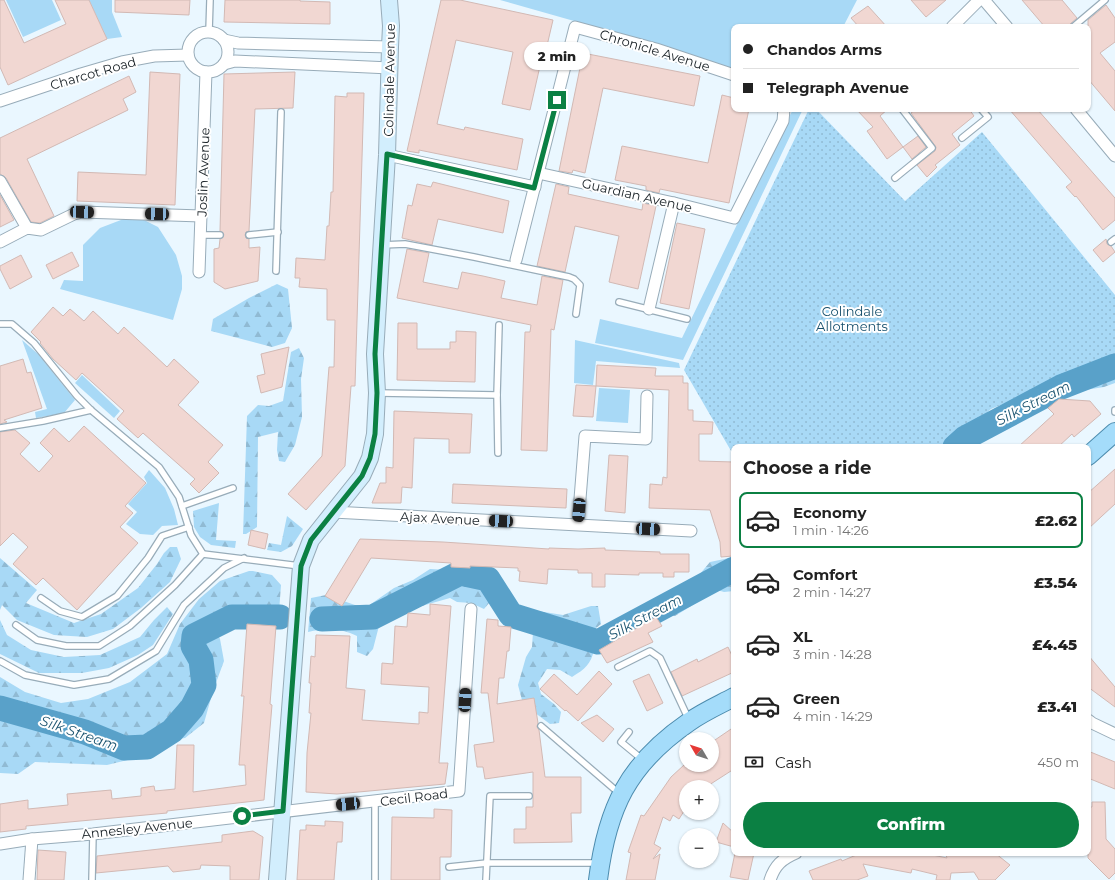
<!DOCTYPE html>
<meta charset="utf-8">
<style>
:root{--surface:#fff;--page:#f6f6f6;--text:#222;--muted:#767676;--line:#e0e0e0;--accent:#0b8043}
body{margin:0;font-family:Montserrat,sans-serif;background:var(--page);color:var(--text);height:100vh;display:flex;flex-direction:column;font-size:15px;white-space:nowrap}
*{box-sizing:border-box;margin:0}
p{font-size:13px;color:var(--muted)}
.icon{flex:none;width:22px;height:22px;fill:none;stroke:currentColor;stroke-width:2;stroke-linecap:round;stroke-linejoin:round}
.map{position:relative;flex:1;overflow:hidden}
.panel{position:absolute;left:731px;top:444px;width:360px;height:412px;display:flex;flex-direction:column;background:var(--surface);border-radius:8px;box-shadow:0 1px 3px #0004}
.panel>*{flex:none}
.guide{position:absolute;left:731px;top:24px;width:360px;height:88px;border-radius:8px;box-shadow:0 1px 3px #0004;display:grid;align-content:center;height:88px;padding:0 12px;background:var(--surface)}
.needle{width:26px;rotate:309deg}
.controls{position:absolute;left:679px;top:732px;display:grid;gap:8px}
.controls a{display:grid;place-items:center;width:40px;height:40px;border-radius:50%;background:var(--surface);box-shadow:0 1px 3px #0004;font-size:20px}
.end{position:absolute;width:18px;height:18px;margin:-9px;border:5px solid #0b8043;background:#fff;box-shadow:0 0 0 2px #fff}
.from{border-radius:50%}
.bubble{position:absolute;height:28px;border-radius:14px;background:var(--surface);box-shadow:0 1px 3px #0004;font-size:13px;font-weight:800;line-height:28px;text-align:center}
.car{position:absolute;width:12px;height:24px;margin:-12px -6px;border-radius:5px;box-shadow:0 0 3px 1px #0007;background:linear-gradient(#222 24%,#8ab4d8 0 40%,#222 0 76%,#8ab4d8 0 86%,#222 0)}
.guide b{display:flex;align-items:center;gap:14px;height:38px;font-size:15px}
.guide b+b{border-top:1px solid var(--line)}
.guide i{width:10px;height:10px;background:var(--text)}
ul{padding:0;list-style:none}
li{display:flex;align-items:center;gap:12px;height:56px;margin:0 8px 6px;padding:0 4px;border:2px solid transparent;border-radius:8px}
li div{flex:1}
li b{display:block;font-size:15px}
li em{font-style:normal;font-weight:800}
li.active{border-color:var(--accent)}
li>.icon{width:36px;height:36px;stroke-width:1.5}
h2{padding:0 12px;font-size:18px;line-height:48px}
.pay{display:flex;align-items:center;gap:10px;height:44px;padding:0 12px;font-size:15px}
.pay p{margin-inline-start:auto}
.button{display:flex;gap:8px;margin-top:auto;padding:8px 12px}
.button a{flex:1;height:46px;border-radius:24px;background:var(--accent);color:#fff;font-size:16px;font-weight:800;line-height:46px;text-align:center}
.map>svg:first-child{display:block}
</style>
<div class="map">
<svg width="1115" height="880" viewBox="0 0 1115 880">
<defs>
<pattern id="forest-firs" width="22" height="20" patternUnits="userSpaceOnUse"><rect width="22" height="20" fill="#a8d9f6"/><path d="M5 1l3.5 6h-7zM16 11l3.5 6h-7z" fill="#90bad3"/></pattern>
<pattern id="garden-dots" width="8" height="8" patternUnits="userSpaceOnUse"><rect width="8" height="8" fill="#a8d9f6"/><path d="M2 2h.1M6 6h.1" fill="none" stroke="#90bad3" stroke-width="1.8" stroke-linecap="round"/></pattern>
</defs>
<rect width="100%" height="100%" fill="#eaf7ff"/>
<!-- green -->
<g fill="#a8d9f6">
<polygon points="6,0 52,0 61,20 23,37"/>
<polygon points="89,0 112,0 112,12 122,37 107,39"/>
<polygon points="500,0 857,0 843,27 734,27 734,72 641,40"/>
<polygon points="793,109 803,109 683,360 595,343 600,319 682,338"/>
<polygon points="134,215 158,227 176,255 182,276 182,289 173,320 60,289 64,280 83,281 83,245 100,228"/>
<polygon points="22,340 38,354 75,400 64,413 36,418 35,412 47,409"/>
<polygon points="575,340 679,363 680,368 596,361 593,385 574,383"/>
<polygon points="82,375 120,411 114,418 75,383"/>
<polygon points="599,388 630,390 628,423 596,421"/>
<polygon points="149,470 165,488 174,509 178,525 162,526 153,535 140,534 126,524 137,512 128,504 147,483 144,477"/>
</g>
<!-- forest -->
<g fill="url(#forest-firs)">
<polygon points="277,284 288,289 292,328 285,343 272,347 211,331 213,319 249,298"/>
<polygon points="299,348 304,358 301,379 302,417 295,445 285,462 279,461 277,450 278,432 258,437 257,527 246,534 243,534 247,416 258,405 269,406 283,401 291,352"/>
<polygon points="1115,362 1115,383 1104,387 1060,394 1020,412 966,447 953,447 994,411"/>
<polygon points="219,503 216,540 236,541 235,548 211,545 200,537 194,527 193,511"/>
<polygon points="287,516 303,529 292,546 281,552 267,550 269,543 281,545"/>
<polygon points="170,547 177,547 181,559 170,582 141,608 113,629 87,637 54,635 17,620 2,605 0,610 0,558 37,590 26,603 74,623 101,614 138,588 157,564 164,553"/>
<path d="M734,557V591L724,592L717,590L675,616L663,614H655L594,650C591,664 585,669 572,677L560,670L547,669L538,683L541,694L554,704L561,712L559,723L550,724L523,704L518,685L526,657L532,647L534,617L538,611L563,615L591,606H598L601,624L595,629H611L699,575L710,562Z"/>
<path d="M430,569L469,571L488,591L489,603L484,609L471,603L457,602L450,598L404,611L379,626L373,649L367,656L357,652V636C339,628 327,628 308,632L311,598L326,595L355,605L368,606L394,588L413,580Z"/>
<polygon points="249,571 253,571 272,575 281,585 279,612 247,611 226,613 212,621 220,639 224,661 213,691 204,723 185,738 153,743 148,755 107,765 35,762 18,774 0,773 0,677 25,692 61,703 88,699 130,682 167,654 180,624 199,599 220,581"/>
<polygon points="167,607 173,614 153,645 138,655 109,668 82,673 39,673 0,654 0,620 7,635 31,650 64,657 100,655 140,637 154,620"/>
</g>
<!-- garden -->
<polygon fill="url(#garden-dots)" points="809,109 816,109 905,201 982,132 1115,295 1115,359 991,409 948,447 734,447 734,456 684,370"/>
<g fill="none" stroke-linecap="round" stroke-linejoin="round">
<!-- river -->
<g stroke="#59a1c9" stroke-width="25">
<polyline points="955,447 965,438 1061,387 1115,366"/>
<polyline points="322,619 373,617 460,573 488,579 511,615 598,642 734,569"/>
<polyline points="0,708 85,732 124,748 147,747 172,731 192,708 204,685 201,660 193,646 194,636 232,617 280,617"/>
</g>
</g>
<!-- building -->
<g fill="#f1d7d2" stroke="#d2b9b4">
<polygon points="0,0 4,0 24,43 66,24 55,0 89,0 107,39 8,85 0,67"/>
<polygon points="115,0 190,0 189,15 115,12"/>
<polygon points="225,0 300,0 300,1 330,2 330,24 224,22"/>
<polygon points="441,0 460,0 553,20 542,67 540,66 530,110 502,104 513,52 456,40 437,124 464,130 465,127 523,139 517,170 419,150 419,153 407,151"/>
<polygon points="911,0 946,0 926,17"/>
<polygon points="1022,0 1062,0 1077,18 1070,24 1069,27 1045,27"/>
<polygon points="1106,5 1115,18 1115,42 1100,53 1115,71 1115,111 1088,79 1088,20"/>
<polygon points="868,6 887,27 859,27 851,18"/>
<polygon points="583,53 700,76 694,106 603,88 585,173 573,170 572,173 559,171"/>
<polygon points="150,72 180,74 175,205 77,201 78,172 146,175"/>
<polygon points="295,72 293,108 255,109 249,231 246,232 245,235 246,238 249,239 249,248 260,247 258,281 225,289 214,282 214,249 219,248 220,239 222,238 224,235 223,233 220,231 224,74"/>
<polygon points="129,76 136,92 123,99 128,110 27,159 54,216 40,223 31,222 6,178 0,174 0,138"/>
<polygon points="347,93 364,93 355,386 351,386 345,466 306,510 288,494 322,456 329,367 334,367 335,320 327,320 327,289 299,287 300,278 295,278 296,258 325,260 327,226 329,226 331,192 333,192 335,96 347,97"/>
<polygon points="722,95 734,98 734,109 749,109 729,203 660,189 659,193 646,190 646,186 615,180 622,146 708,163"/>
<polygon points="856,109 888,109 880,116 903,147 887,159 867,131 873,127"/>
<polygon points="916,109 969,109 974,116 952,134 960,145 935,165 937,167 927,177 917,165 935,151 936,147 911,113"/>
<polygon points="1009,109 1037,109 1115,198 1115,220 1103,230 1076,196 1075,197 1066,187 1072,182"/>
<polygon points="918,136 926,147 912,159 903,147"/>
<polygon points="433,182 509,201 503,233 438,219 432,245 402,238 408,205 412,206 417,184 431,187"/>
<polygon points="556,184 569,187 568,194 642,210 643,203 656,206 638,289 609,282 619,236 575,226 565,272 537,266"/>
<polygon points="0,195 14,220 0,227"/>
<polygon points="677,223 705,229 689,309 660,303"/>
<polygon points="1106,239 1107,244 1111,246 1115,252 1103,262 1093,250"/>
<polygon points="407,249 429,253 423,282 458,289 462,272 483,276 505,281 501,298 537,305 542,276 563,280 554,330 551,329 547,451 521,450 525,332 530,332 531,325 397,298"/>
<polygon points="72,252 79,266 53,279 46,265"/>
<polygon points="21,255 32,277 10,289 0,269 0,266"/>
<polygon points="53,307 63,316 70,309 84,321 93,311 118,334 124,327 167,367 174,359 199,382 178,405 223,445 208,462 219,473 199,493 190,484 195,479 143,433 138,438 117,419 124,411 82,373 76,380 53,359 40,343 41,342 31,332"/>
<polygon points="398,323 417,323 417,349 450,349 450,342 456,342 456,331 476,332 475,382 397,380"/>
<polygon points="289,347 282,387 261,393 257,376 265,374 261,354"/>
<polygon points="23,359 27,373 31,372 42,408 4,420 7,422 0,424 0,366"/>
<polygon points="597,365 656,368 655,376 683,376 683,383 688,383 688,410 693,410 693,421 713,422 712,434 699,434 699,461 734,462 733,556 721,557 720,542 710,510 649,508 650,484 662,485 663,477 667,478 669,390 596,386"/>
<polygon points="576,385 596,386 593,417 573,416"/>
<polygon points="1059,399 1090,401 1101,414 1074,437 1072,434 1058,447 1018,447 1054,414 1048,408"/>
<polygon points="394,411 472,414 470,453 449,453 449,439 414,438 412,488 402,487 401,503 372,503 380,483 386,483 386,467 393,468"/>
<polygon points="84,426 146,483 125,506 133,513 120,527 138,543 77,610 43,578 36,585 13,564 28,547 13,533 0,546 0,432 15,430 30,443 20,454 39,472 53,456 40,443 54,428 69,442"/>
<polygon points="609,455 628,456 625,513 605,511"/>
<polygon points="1115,469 1115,504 1088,529 1088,493"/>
<polygon points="453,484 567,489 566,508 452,503"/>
<polygon points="251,530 268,534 265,549 248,545"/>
<polygon points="360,539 443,542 549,549 549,548 578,549 605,548 605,550 660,552 660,554 689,554 689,572 674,572 674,577 663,577 663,573 639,573 639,575 605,574 605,587 592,587 592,573 578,573 578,570 548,569 547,584 519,581 520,571 518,571 518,568 470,566 470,568 451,567 451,563 371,558 342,606 325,596"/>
<polygon points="430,604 451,606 439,763 448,763 445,784 337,794 306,792 307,753 311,713 309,713 311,683 309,683 311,656 315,657 316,635 350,636 346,688 365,690 362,720 419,724 419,712 428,713 429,687 381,684 382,663 393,664 395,626 407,627 408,613 430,615"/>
<polygon points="656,617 662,626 648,633 653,642 607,663 599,650"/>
<polygon points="487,619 498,620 498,626 511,627 509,651 507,651 504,678 499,678 497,704 534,698 538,723 537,727 539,730 545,777 581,777 581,813 571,813 572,842 514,843 514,829 526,829 526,807 533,807 533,772 485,779 483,767 477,767 474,745 494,742 488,693 481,693"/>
<polygon points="247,624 276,626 270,704 272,705 264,800 167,811 167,813 26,826 26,829 0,832 0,804 28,800 28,809 68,805 67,794 111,790 112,799 141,796 141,788 154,786 155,791 175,789 177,745 194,745 193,792 246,785 245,765 239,765 244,696 241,696 242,694"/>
<polygon points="728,647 734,660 734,672 682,696 671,672 697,659 698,662"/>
<polygon points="1088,655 1115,687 1115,707 1088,687"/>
<polygon points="599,671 612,684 578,721 566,710 565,711 540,689 554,674 577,695"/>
<polygon points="649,674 663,703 647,711 633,681"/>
<polygon points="597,715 614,729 603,742 581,723"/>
<polygon points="734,727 734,769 706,787 686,787 686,808 679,819 673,815 670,821 663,817 654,844 661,848 653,859 660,854 655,880 626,880 631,853 628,852 641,815 644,816 671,777 684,765 712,765 712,742"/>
<polygon points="1088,751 1115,762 1115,789 1088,778"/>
<polygon points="1092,802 1105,802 1106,839 1115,849 1115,873 1109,879 1088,858 1088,807 1092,807"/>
<polygon points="434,809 452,810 451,857 440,857 440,880 391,880 392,817 434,818"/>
<polygon points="325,821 343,822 342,842 337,842 334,880 297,880 300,830 306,830 306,825 325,826"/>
<polygon points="723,823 734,833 734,847 716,842"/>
<polygon points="253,831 263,837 259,880 230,880 230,866 201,865 200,869 173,872 168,866 96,873 97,856 222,842 222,835"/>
<polygon points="38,850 66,852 64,880 37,880"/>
<polygon points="735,853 754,853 748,880 730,877"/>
<polygon points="861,853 923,853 947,858 946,855 995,853 1010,865 995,880 979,880 974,872 951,873 950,880 936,880 937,875 912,869 911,873 863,864 868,876 857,880 813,880 809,871 841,859 842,861"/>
</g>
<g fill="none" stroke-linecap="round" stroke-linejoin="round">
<!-- lane casing -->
<g stroke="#98acb9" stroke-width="8">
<g id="lane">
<polyline points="1073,27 1105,0"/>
<polyline points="209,31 210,0"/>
<polyline points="962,138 988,117 981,109"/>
<polyline points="895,178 932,148 902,109"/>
<polyline points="201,235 220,235"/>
<polyline points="249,235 278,232"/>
<polyline points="1111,242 1115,239"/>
<polyline points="382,245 405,244 474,257 569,277 574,279 580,285 576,314"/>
<polyline points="276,271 281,112"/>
<polyline points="619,302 687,319"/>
<polyline points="0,324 12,324 34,343 77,396 91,410 159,467 179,497 191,535 203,554 300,566"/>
<polyline points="379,393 497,395"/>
<polyline points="1115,410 1115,412"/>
<polyline points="0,428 43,421 91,410"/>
<polyline points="498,453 497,395 499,325"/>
<polyline points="182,506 233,488"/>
<polyline points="41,598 60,611 82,617 117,596 148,558 162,536 189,527"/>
<polyline points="16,625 37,640 66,646 99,646 130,626 175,585 203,554"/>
<polyline points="0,661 25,675 74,685 109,679 156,651 184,605 224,568 244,558"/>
<polyline points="618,667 650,651 660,658 689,720"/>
<polyline points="541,726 620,794"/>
<polyline points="629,732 621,742 643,760"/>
<polyline points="449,867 487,863 599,863"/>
<polyline points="92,880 93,834"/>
<polyline points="375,880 375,801"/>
<polyline points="486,880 490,796 529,796"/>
</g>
</g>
<!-- street casing -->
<g stroke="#98acb9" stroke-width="13">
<g id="street">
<polyline points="984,0 1007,27"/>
<polyline points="952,27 979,0"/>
<circle cx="208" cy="52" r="20"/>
<polyline points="224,40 238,43 390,47"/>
<polyline points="224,64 235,61 390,68"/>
<polyline points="0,101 81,74 122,62 154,56 188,55"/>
<polyline points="1076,109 1115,156"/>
<polyline points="387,155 535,187"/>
<polyline points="538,173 674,203 734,218 783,121 784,109"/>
<polyline points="0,181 27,228"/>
<polyline points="0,242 27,228 41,230 74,214 82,212 201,216"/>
<polyline points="516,260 575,27 656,49 734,75"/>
<polyline points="199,272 206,72"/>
<polyline points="649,309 674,203"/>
<polyline points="333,512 691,531"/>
<polyline points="578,524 585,436 646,439 647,396"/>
<polyline points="1088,720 1092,723 1115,734"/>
<polyline points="0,844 32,839 93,834 459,791 471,609"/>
<polyline points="29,880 32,839"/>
<path d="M770,880C775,865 782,859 796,853"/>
</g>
</g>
<!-- secondary casing -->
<g stroke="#98acb9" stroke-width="18">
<polyline id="secondary" points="277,880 301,566 311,540 362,476 370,458 375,434 377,393 375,354 387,155 390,47 391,26 389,0"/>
</g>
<!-- primary casing -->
<g stroke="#4d8cae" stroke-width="20">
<g id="primary">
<polyline points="1088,456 1115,432"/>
<path d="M598,880C607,808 628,764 689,722C703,712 719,705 734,697"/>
</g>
</g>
<!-- lane -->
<use href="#lane" stroke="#fff" stroke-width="5.5"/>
<!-- street -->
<use href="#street" stroke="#fff" stroke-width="11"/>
<!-- secondary -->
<use href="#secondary" stroke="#d2eefd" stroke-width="16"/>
<!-- primary -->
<use href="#primary" stroke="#a4dcfa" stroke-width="18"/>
</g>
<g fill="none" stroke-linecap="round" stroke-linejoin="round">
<!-- route -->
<polyline stroke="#0b8043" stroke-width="5" points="242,816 283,811 301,566 311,540 362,476 370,458 375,434 377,393 375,354 387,154 534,188 557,100"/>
</g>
<g text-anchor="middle" stroke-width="4" stroke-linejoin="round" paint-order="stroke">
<!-- street labels -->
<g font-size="13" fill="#1a2227" stroke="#fff">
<text transform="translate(655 50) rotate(17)" y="5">Chronicle Avenue</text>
<text transform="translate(93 73) rotate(-16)" y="5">Charcot Road</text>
<text transform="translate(389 80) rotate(-89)" y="5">Colindale Avenue</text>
<text transform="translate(203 172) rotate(-88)" y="5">Joslin Avenue</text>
<text transform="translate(637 195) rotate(13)" y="5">Guardian Avenue</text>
<text transform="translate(440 518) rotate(3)" y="5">Ajax Avenue</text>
<text transform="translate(414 797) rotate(-7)" y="5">Cecil Road</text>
<text transform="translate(137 828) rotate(-6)" y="5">Annesley Avenue</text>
</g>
<!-- park labels -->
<g font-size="13" fill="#17506d" stroke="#fff">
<text x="852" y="316">Colindale<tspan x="852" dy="15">Allotments</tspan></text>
</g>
<!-- water labels -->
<g font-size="14" font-style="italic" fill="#1d5571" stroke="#fff">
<text transform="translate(1033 403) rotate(-27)" y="5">Silk Stream</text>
<text transform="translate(645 617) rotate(-28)" y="5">Silk Stream</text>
<text transform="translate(79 733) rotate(19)" y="5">Silk Stream</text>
</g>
</g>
</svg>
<div class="controls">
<a><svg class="needle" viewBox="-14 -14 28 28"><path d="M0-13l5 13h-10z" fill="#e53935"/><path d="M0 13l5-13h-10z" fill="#767676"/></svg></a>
<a>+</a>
<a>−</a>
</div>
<i class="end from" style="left:242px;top:816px"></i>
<i class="end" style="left:557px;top:100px"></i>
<div class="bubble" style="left:524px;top:42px;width:66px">2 min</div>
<i class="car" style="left:82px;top:212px;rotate:92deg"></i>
<i class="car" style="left:157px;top:214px;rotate:272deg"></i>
<i class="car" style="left:579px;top:510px;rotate:185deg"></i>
<i class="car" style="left:501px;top:521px;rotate:273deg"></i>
<i class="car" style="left:648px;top:529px;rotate:93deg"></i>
<i class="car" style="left:465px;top:700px;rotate:3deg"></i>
<i class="car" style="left:348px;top:804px;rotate:264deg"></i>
<div class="guide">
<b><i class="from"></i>Chandos Arms</b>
<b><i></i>Telegraph Avenue</b>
</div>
<section class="panel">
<h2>Choose a ride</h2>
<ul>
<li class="active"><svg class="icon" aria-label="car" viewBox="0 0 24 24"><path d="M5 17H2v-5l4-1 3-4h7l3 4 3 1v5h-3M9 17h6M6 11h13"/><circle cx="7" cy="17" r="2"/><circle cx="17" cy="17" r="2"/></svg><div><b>Economy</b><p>1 min · 14:26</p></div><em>£2.62</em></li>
<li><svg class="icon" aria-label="car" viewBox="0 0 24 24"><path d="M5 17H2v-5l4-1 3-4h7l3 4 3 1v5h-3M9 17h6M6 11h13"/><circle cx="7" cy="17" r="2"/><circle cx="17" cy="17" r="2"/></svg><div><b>Comfort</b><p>2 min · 14:27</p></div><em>£3.54</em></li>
<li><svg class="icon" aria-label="car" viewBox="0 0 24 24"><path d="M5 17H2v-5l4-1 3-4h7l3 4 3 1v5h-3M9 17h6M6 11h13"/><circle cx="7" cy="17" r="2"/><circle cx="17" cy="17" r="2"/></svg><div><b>XL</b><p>3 min · 14:28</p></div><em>£4.45</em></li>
<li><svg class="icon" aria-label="car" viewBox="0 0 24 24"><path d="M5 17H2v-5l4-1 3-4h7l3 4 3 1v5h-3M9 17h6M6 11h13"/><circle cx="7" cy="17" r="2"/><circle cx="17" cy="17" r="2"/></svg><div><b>Green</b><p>4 min · 14:29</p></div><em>£3.41</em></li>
</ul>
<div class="pay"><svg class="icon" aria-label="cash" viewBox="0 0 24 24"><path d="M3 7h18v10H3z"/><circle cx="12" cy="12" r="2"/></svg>Cash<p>450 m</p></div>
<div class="button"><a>Confirm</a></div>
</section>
</div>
